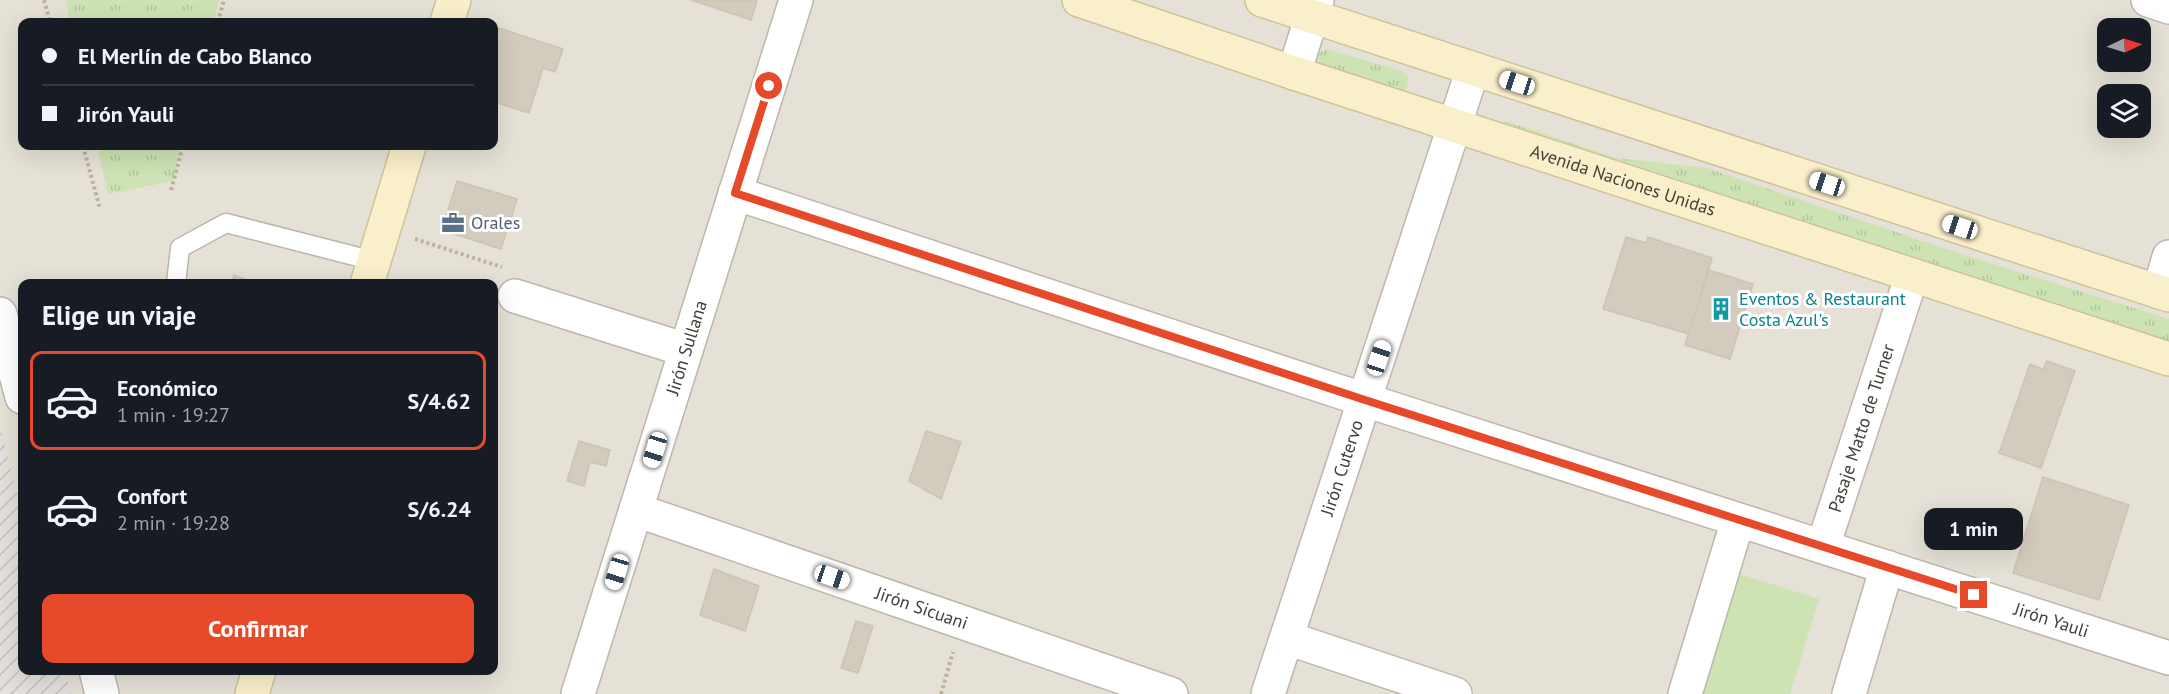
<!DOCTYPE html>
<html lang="es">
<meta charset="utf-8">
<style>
:root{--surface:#171b24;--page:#242831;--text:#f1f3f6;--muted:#9ea1a6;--line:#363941;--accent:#e64a2a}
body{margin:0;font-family:"PT Sans",sans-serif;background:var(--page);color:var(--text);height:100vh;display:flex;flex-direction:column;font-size:22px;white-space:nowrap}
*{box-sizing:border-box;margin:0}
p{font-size:20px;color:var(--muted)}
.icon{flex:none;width:33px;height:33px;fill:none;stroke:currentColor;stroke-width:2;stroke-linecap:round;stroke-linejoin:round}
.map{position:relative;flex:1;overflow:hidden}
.side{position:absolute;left:18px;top:279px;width:480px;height:396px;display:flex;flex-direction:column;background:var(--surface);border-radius:12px;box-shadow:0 6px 24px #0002}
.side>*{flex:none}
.guide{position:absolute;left:18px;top:18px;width:480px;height:132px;border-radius:12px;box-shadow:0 6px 24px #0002;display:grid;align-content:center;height:132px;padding:0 24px;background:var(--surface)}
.needle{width:39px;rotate:86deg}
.buttons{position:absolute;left:2097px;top:18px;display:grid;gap:12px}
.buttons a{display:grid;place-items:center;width:54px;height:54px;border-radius:12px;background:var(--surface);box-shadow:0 6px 24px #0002;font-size:30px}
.end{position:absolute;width:27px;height:27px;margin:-14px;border:8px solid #e64a2a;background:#fff;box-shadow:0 0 0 3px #fff}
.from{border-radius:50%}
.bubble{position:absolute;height:42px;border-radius:12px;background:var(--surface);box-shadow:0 6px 24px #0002;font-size:20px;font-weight:600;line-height:42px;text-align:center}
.car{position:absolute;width:18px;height:36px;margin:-18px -9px;border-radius:8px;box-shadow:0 0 4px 2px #0007;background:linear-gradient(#fff 24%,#345 0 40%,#fff 0 76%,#345 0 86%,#fff 0)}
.guide b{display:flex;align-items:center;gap:21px;height:57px;font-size:22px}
.guide b+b{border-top:2px solid var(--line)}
.guide i{width:15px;height:15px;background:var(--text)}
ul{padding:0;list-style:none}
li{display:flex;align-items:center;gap:18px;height:99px;margin:0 12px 9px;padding:0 12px;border:3px solid transparent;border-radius:12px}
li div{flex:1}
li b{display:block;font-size:22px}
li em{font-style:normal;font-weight:600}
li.on{border-color:var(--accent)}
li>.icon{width:54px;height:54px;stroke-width:1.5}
h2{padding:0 24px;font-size:27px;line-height:72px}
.button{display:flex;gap:12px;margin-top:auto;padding:12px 24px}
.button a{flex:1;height:69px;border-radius:12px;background:var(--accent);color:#fff;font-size:24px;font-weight:600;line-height:69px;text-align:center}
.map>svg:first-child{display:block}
</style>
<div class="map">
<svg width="2169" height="694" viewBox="0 0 2169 694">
<defs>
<pattern id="industrial-furrows" width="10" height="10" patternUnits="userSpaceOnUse" patternTransform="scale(1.5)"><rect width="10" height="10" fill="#e4e1dc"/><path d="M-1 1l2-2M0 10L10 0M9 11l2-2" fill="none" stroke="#c5c2bd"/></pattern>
<pattern id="grass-tufts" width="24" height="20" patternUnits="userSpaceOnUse" patternTransform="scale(1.5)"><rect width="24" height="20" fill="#cde3b4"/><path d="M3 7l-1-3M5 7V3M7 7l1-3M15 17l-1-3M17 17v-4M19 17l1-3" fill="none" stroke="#b1c49b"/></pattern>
</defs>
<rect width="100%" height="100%" fill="#f2efe7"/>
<!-- residential -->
<path fill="#e5e1d6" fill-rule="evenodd" d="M0,0H2169V694H0ZM22,22H494V146H22ZM2108,28H2140V62H2108ZM2108,94H2140V128H2108ZM22,284H494V670H22Z"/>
<!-- industrial -->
<polygon fill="url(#industrial-furrows)" points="0,426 22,511 22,670 65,671 71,694 0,694"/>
<!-- grass -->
<g fill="url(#grass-tufts)">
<polygon points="65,0 219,0 213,22 70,22"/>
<polygon points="1326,49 1402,71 1408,76 1407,88 1399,92 1316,64 1314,60 1317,54"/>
<polygon points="1506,121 1616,158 1707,168 1949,250 2169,319 2169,343 1501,126 1502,122"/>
<polygon points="97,146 182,146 173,181 108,194"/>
</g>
<!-- garden -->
<polygon fill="#cde3b4" points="1736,573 1819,599 1790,694 1700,694"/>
<!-- building -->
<g fill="#d3cbbe" stroke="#cdc3b2" stroke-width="1.5">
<polygon points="691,0 757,0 751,20"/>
<polygon points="499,28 563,49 555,72 543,68 529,113 494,102 494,45"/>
<polygon points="457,181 517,199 501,249 442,230"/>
<polygon points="1626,237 1646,243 1648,237 1712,258 1689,334 1603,309"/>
<polygon points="1709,270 1753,284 1730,359 1685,345"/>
<polygon points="234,275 258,284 231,284"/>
<polygon points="2047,361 2075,371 2041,468 1999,453 2030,364 2043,369"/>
<polygon points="926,431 961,442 941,499 909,481"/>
<polygon points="579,441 610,450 606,466 590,462 584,486 567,481"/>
<polygon points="2043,477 2129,505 2099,600 2013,573"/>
<polygon points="714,569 759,586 745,631 700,615"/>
<polygon points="856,621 873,626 858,673 841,668"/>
</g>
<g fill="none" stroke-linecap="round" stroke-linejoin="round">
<!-- lane casing -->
<g stroke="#bdb7ab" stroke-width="21">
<polyline id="lane" points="176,284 180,248 226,223 374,261"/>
</g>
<!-- street casing -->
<g stroke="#bdb7ab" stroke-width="36">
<g id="street">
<polyline points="2148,0 2169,7"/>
<polyline points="1294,73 1317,0"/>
<path id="s1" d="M735,193L1365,400L2169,658"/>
<polyline points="2159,292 2169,257"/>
<polyline points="515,296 686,350"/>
<polyline points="0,314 22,397"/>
<path id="s2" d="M636,510L1171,694"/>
<path id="s3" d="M1823,546L1912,275"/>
<polyline points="1287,638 1455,694"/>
<polyline points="96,670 102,694"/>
<path id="s4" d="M578,694L796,0"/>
<path id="s5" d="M1268,694L1473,69"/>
<polyline points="1685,694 1738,520"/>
<polyline points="1849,694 1887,567"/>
</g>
</g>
<!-- secondary casing -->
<g stroke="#cec29b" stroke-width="36">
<g id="secondary">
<path id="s6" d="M1079,0L1294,73L2169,359"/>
<polyline points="1262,0 2169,295"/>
<polyline points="447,22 454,0"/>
<polyline points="367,284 409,146"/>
<polyline points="252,694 259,670"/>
</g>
</g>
<!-- path -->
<g stroke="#bdb29d" stroke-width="4" stroke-dasharray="3 3" stroke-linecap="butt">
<polyline points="44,0 50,22"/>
<polyline points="218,22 224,0"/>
<polyline points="83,146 100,209"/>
<polyline points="171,190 183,146"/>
<polyline points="415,239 502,267"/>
<polyline points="941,694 953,652"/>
</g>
<!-- lane -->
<use href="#lane" stroke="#fff" stroke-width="18"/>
<!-- street -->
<use href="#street" stroke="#fff" stroke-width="33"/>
<!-- secondary -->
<use href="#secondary" stroke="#f9efca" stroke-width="33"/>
</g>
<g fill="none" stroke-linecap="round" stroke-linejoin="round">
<!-- route -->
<polyline stroke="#e64a2a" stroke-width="8" points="769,86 735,193 1365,400 1974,595"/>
</g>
<!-- icons -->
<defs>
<g id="office-bare" transform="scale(1.8)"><path d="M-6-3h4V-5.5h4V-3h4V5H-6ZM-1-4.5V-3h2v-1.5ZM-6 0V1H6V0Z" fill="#5c6f8a" stroke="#fff" stroke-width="2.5" paint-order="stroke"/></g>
<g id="building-bare" transform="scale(1.8)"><path d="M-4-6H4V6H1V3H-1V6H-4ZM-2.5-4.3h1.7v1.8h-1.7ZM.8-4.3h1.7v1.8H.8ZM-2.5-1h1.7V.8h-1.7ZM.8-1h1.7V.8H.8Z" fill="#0f9aa8" stroke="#fff" stroke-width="2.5" paint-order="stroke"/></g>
</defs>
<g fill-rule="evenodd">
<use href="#office-bare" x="453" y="223"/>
<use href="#building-bare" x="1721" y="309"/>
</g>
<g text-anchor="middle" stroke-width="6" stroke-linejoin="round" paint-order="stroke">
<!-- street labels -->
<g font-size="18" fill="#443f37" stroke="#fff">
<text dy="6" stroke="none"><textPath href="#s6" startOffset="573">Avenida Naciones Unidas</textPath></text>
<text dy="6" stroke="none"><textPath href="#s4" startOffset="363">Jirón Sullana</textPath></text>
<text dy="6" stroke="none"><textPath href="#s3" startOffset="124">Pasaje Matto de Turner</textPath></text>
<text dy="6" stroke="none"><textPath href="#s5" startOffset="238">Jirón Cutervo</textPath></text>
<text dy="6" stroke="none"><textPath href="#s2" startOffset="302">Jirón Sicuani</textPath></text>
<text dy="6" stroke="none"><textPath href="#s1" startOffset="1384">Jirón Yauli</textPath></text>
</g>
<!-- service labels -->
<g font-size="18" fill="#4e5e75" stroke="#fff" text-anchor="start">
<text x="471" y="229">Orales</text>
</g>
<!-- culture labels -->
<g font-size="18" fill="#0d838f" stroke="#fff" text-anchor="start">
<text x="1739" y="305">Eventos &amp; Restaurant<tspan x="1739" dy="21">Costa Azul's</tspan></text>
</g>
</g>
</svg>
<div class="buttons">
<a><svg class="needle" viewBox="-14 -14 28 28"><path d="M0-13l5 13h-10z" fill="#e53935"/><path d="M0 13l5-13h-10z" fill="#9ea1a6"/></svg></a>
<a><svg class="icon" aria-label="layers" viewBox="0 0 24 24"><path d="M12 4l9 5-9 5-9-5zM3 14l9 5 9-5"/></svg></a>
</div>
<i class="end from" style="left:769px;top:86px"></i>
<i class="end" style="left:1974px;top:595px"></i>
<div class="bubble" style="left:1924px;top:508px;width:99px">1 min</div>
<i class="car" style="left:1517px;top:83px;rotate:288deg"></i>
<i class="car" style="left:1827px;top:184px;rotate:288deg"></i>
<i class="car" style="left:1960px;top:227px;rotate:288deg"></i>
<i class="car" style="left:1379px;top:358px;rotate:18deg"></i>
<i class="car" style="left:655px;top:450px;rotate:197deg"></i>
<i class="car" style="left:617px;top:572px;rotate:197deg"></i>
<i class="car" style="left:832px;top:577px;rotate:109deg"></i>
<div class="guide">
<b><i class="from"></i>El Merlín de Cabo Blanco</b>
<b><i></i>Jirón Yauli</b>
</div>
<section class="side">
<h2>Elige un viaje</h2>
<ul>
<li class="on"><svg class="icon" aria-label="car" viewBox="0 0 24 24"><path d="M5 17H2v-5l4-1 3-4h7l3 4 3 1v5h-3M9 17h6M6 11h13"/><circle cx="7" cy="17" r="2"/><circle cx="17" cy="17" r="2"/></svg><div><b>Económico</b><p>1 min · 19:27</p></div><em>S/4.62</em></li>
<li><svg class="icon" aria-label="car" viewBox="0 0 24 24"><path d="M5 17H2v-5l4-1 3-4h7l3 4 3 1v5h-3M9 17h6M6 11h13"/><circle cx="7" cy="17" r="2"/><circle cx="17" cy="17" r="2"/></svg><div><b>Confort</b><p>2 min · 19:28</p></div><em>S/6.24</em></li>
</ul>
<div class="button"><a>Confirmar</a></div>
</section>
</div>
